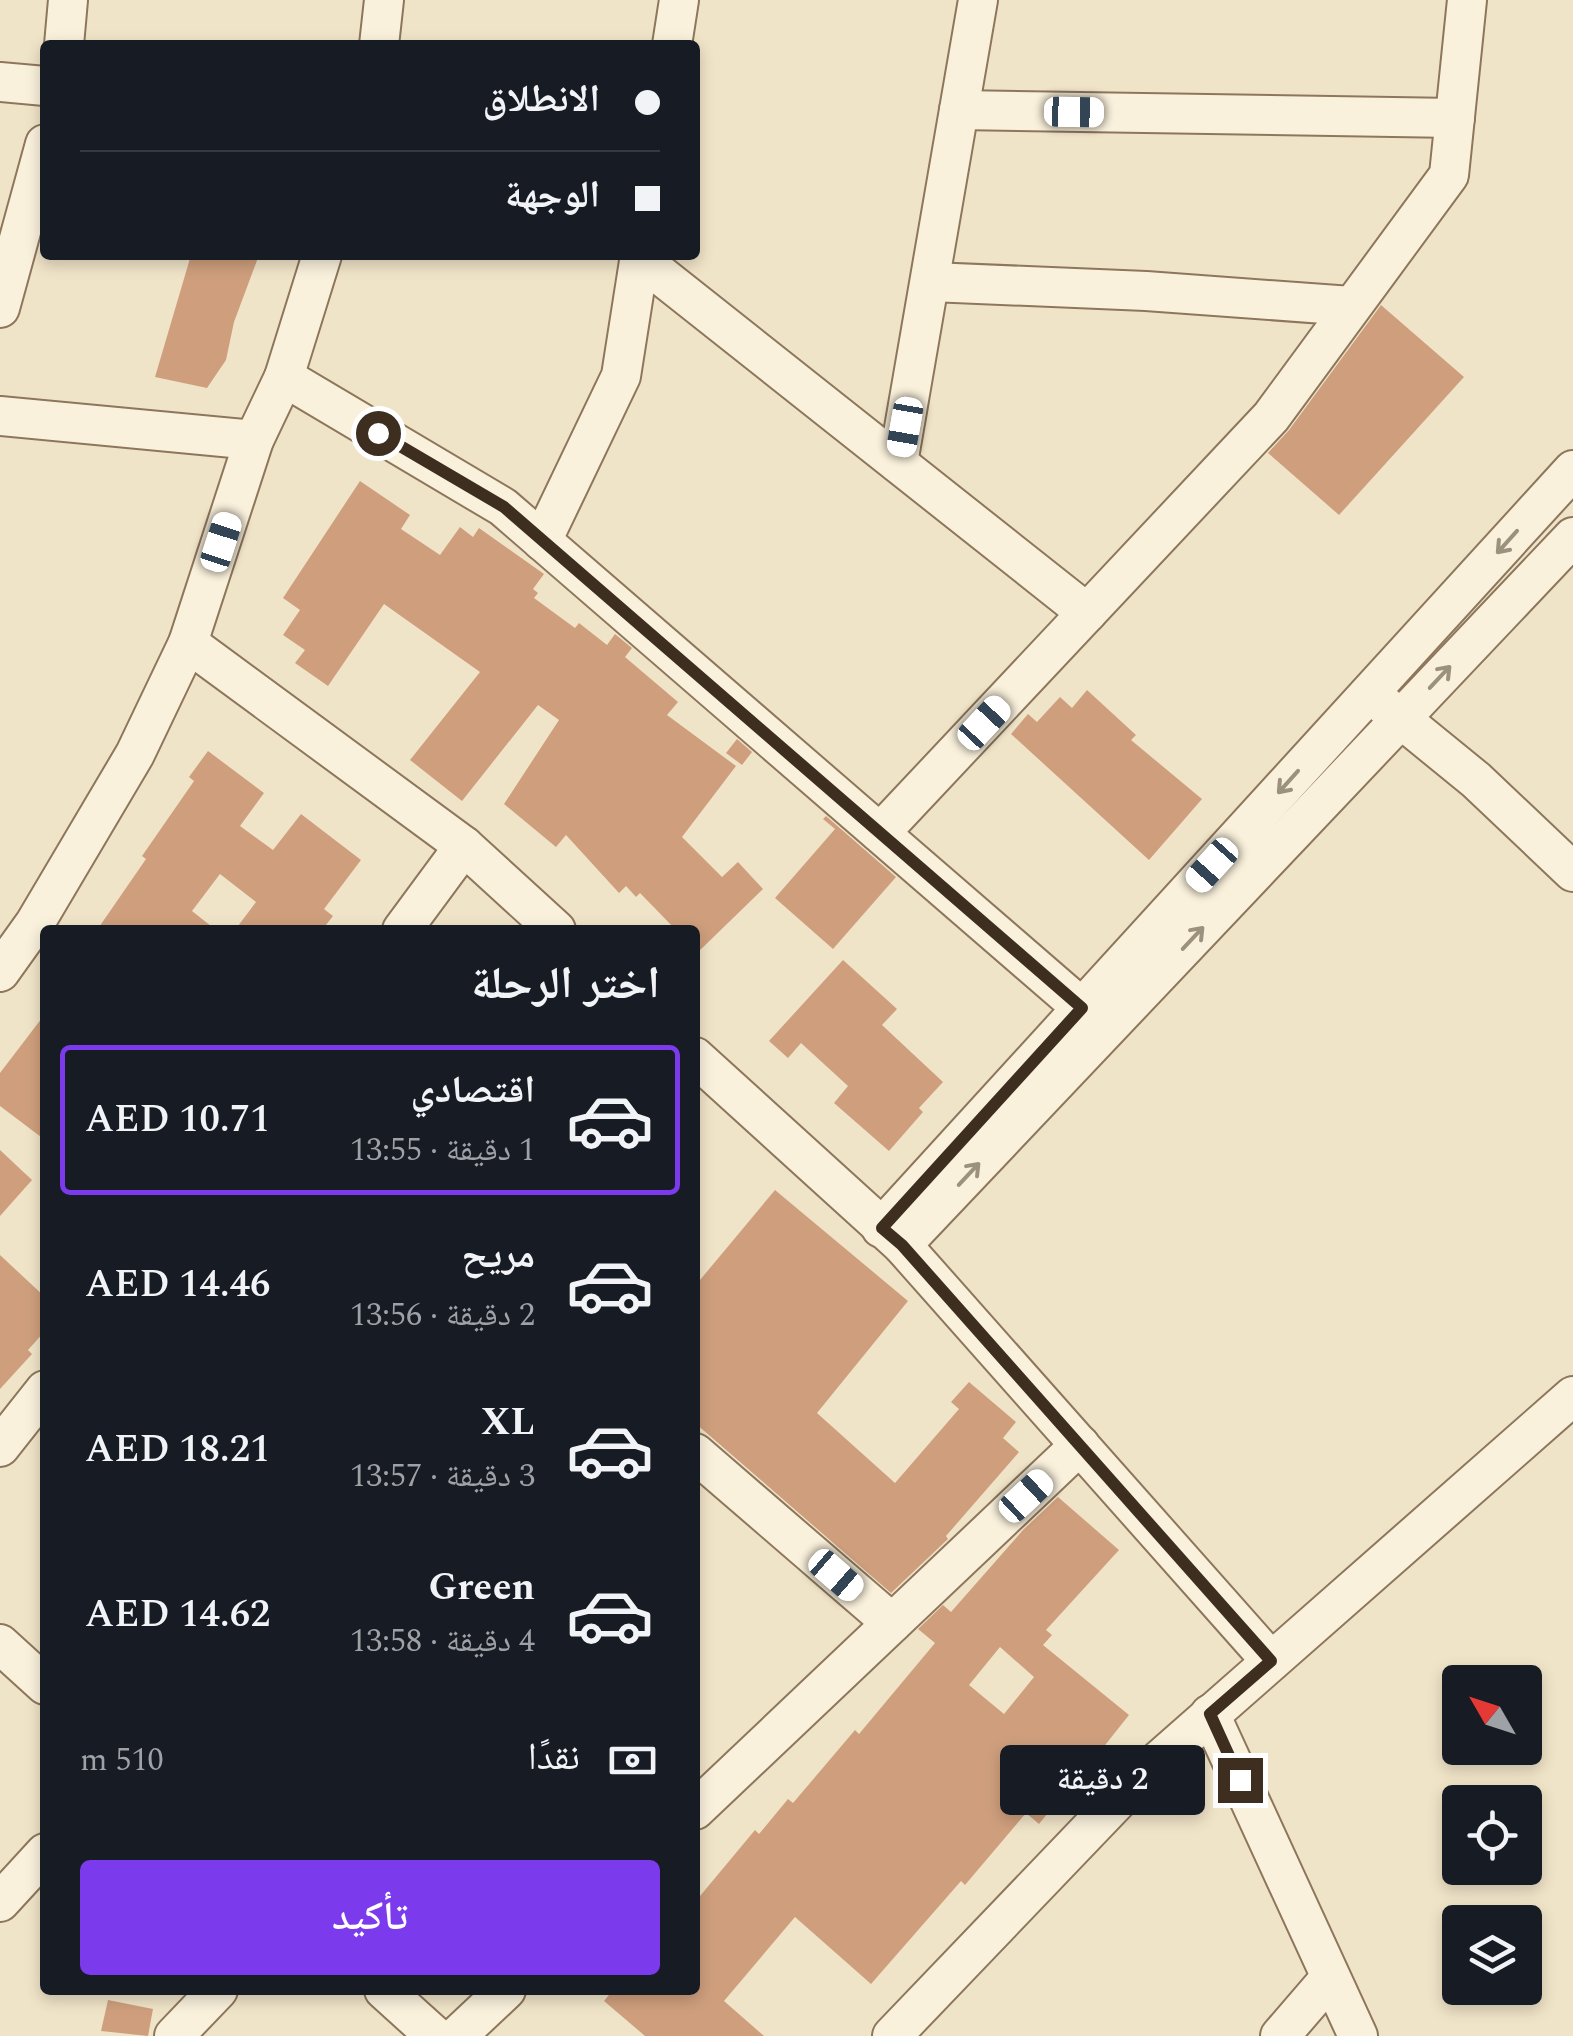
<!DOCTYPE html>
<html lang="ar">
<meta charset="utf-8">
<style>
:root{--surface:#171b24;--page:#242831;--text:#f1f3f6;--muted:#9ea1a6;--line:#363941;--accent:#7c3aed}
body{margin:0;font-family:Spectral,"Noto Naskh Arabic",serif;background:var(--page);color:var(--text);direction:rtl;height:100vh;display:flex;flex-direction:column;font-size:38px;white-space:nowrap}
*{box-sizing:border-box;margin:0}
p{font-size:32px;color:var(--muted)}
.icon{flex:none;width:55px;height:55px;fill:none;stroke:currentColor;stroke-width:2;stroke-linecap:round;stroke-linejoin:round}
.map{position:relative;flex:1;overflow:hidden;direction:ltr}
.panel{position:absolute;left:40px;top:925px;width:660px;height:1070px;display:flex;flex-direction:column;background:var(--surface);border-radius:10px;box-shadow:0 5px 15px #0003;direction:rtl}
.panel>*{flex:none}
.top-card{position:absolute;left:40px;top:40px;width:660px;height:220px;border-radius:10px;box-shadow:0 5px 15px #0003;direction:rtl;display:grid;align-content:center;height:220px;padding:0 40px;background:var(--surface)}
.needle{width:65px;rotate:309deg}
.buttons{position:absolute;left:1442px;top:1665px;display:grid;gap:20px}
.buttons a{display:grid;place-items:center;width:100px;height:100px;border-radius:10px;background:var(--surface);box-shadow:0 5px 15px #0003;font-size:50px}
.end{position:absolute;width:45px;height:45px;margin:-22px;border:12px solid #3d2e20;background:#fff;box-shadow:0 0 0 5px #fff}
.from{border-radius:50%}
.bubble{position:absolute;height:70px;border-radius:10px;background:var(--surface);box-shadow:0 5px 15px #0003;font-size:32px;font-weight:600;line-height:70px;text-align:center;direction:rtl}
.car{position:absolute;width:30px;height:60px;margin:-30px -15px;border-radius:12px;box-shadow:0 0 8px 2px #0007;background:linear-gradient(#fff 24%,#345 0 40%,#fff 0 76%,#345 0 86%,#fff 0)}
.top-card b{display:flex;align-items:center;gap:35px;height:95px;font-size:38px}
.top-card b+b{border-top:2px solid var(--line)}
.top-card i{width:25px;height:25px;background:var(--text)}
ul{padding:0;list-style:none}
li{display:flex;align-items:center;gap:30px;height:150px;margin:0 20px 15px;padding:0 20px;border:5px solid transparent;border-radius:10px}
li div{flex:1}
li b{display:block;font-size:38px}
li em{font-style:normal;font-weight:600}
li.on{border-color:var(--accent)}
li>.icon{width:90px;height:90px;stroke-width:1.5}
h2{padding:0 40px;font-size:45px;line-height:120px}
.pay{display:flex;align-items:center;gap:25px;height:110px;padding:0 40px;font-size:38px}
.pay p{margin-inline-start:auto}
.cta{display:flex;gap:20px;margin-top:auto;padding:20px 40px}
.cta a{flex:1;height:115px;border-radius:10px;background:var(--accent);color:#fff;font-size:40px;font-weight:600;line-height:115px;text-align:center}
.map>svg:first-child{display:block}
</style>
<div class="map">
<svg width="1573" height="2036" viewBox="0 0 1573 2036">
<rect width="100%" height="100%" fill="#f0e4c8"/>
<!-- building -->
<g fill="#cf9f7d" fill-rule="evenodd">
<polygon points="191,255 259,255 234,322 226,360 207,388 155,377"/>
<polygon points="1381,305 1464,377 1339,515 1268,453 1289,430"/>
<polygon points="360,481 410,515 401,529 440,555 460,527 473,537 479,528 544,574 533,589 538,593 534,598 575,628 579,623 607,645 615,634 632,648 625,657 678,702 667,715 736,766 682,837 722,877 738,862 763,889 695,955 695,930 676,930 640,893 636,897 626,886 619,893 566,835 556,847 504,804 559,720 538,705 462,801 410,760 480,672 384,604 328,686 295,663 305,650 283,635 300,610 283,598"/>
<polygon points="1087,690 1136,735 1131,740 1202,799 1149,860 1011,734 1028,714 1037,722 1060,697 1072,708"/>
<polygon points="737,739 752,752 742,765 726,753"/>
<polygon points="208,751 264,793 240,826 273,850 301,814 361,860 324,909 333,916 322,930 235,930 256,902 220,874 192,911 216,930 97,930 146,859 142,856 194,781 189,777"/>
<polygon points="826,816 896,877 833,949 775,898 835,829 823,819"/>
<polygon points="843,960 897,1009 882,1025 943,1082 919,1108 923,1112 889,1151 834,1103 848,1086 801,1043 788,1058 769,1041"/>
<polygon points="45,1014 45,1140 0,1106 0,1073"/>
<polygon points="0,1150 32,1180 0,1216"/>
<polygon points="775,1190 908,1301 817,1413 895,1483 959,1409 951,1402 969,1382 1016,1422 1003,1438 1019,1452 946,1536 948,1539 891,1593 695,1423 695,1286"/>
<polygon points="0,1255 45,1297 45,1331 28,1350 32,1354 0,1389"/>
<path d="M1058,1497L1119,1550L1046,1630L1052,1635L1043,1645L1129,1715L1098,1754L1094,1750L1053,1801L1056,1803L1039,1824L1026,1813L965,1885L961,1881L871,1984L795,1917L724,2001L764,2036H645L604,2001L613,1990H695V1902L755,1830L759,1834L788,1799L793,1803L855,1730L859,1734L935,1643L918,1629L943,1605L951,1612L1023,1530ZM1000,1647L1034,1677L1004,1714L969,1685Z"/>
<polygon points="108,2000 153,2009 148,2036 101,2031"/>
</g>
<g fill="none" stroke-linecap="round" stroke-linejoin="round">
<!-- minor casing -->
<g stroke="#8d765c" stroke-width="42">
<g id="minor">
<polyline points="64,45 68,0"/>
<polyline points="379,45 384,0"/>
<polyline points="672,45 679,0"/>
<polyline points="0,82 45,86"/>
<polyline points="959,110 1455,118"/>
<polyline points="639,258 1087,613"/>
<polyline points="931,282 1146,291 1351,306"/>
<polyline points="0,308 45,144"/>
<polyline points="284,377 503,507 1082,1008"/>
<polyline points="0,416 254,440"/>
<polyline points="898,463 978,0"/>
<polyline points="542,541 621,376 640,255"/>
<polyline points="188,643 464,846 556,930"/>
<polyline points="1384,705 1476,780 1573,872"/>
<polyline points="880,833 1271,417 1449,175 1467,0"/>
<polyline points="402,930 464,846"/>
<polyline points="0,972 35,923 135,754 188,643 254,440 284,377 322,255"/>
<polyline points="695,1057 902,1245 1271,1661"/>
<polyline points="881,1228 1573,470"/>
<polyline points="902,1245 1573,537"/>
<polyline points="0,1447 45,1390"/>
<polyline points="695,1453 892,1623"/>
<polyline points="0,1644 45,1685"/>
<polyline points="1210,1714 1358,2036"/>
<polyline points="695,1810 1080,1445"/>
<polyline points="0,1902 45,1853"/>
<polyline points="384,1990 435,2036"/>
<polyline points="174,2036 218,1990"/>
<polyline points="457,2036 506,1990"/>
<polyline points="892,2036 1140,1777 1573,1396"/>
<polyline points="1280,2036 1330,1978"/>
</g>
</g>
<!-- minor -->
<use href="#minor" stroke="#faf1dc" stroke-width="38"/>
</g>
<!-- one-way arrows -->
<defs><path id="oneway-shaft" d="M-6 0H5M1.5-3L5.5 0L1.5 3" fill="none" stroke-width="1.6" stroke-linecap="round" stroke-linejoin="round" transform="scale(2.5)"/></defs>
<g stroke="#9c907e">
<use href="#oneway-shaft" transform="translate(1507 542) rotate(132)"/>
<use href="#oneway-shaft" transform="translate(1440 677) rotate(-47)"/>
<use href="#oneway-shaft" transform="translate(1288 782) rotate(132)"/>
<use href="#oneway-shaft" transform="translate(1193 938) rotate(-47)"/>
<use href="#oneway-shaft" transform="translate(969 1174) rotate(-47)"/>
</g>
<g fill="none" stroke-linecap="round" stroke-linejoin="round">
<!-- route -->
<polyline stroke="#3d2e20" stroke-width="12" points="378,433 504,507 1082,1008 882,1228 902,1245 1271,1661 1210,1714 1240,1780"/>
</g>
</svg>
<div class="buttons">
<a><svg class="needle" viewBox="-14 -14 28 28"><path d="M0-13l5 13h-10z" fill="#e53935"/><path d="M0 13l5-13h-10z" fill="#9ea1a6"/></svg></a>
<a><svg class="icon" aria-label="locate" viewBox="0 0 24 24"><circle cx="12" cy="12" r="6"/><path d="M12 2v4M12 18v4M2 12h4M18 12h4"/></svg></a>
<a><svg class="icon" aria-label="layers" viewBox="0 0 24 24"><path d="M12 4l9 5-9 5-9-5zM3 14l9 5 9-5"/></svg></a>
</div>
<i class="end from" style="left:378px;top:433px"></i>
<i class="end" style="left:1240px;top:1780px"></i>
<div class="bubble" style="left:1000px;top:1745px;width:205px">2 دقيقة</div>
<i class="car" style="left:1074px;top:112px;rotate:91deg"></i>
<i class="car" style="left:905px;top:427px;rotate:190deg"></i>
<i class="car" style="left:221px;top:542px;rotate:18deg"></i>
<i class="car" style="left:984px;top:723px;rotate:43deg"></i>
<i class="car" style="left:1212px;top:865px;rotate:222deg"></i>
<i class="car" style="left:1026px;top:1496px;rotate:47deg"></i>
<i class="car" style="left:836px;top:1575px;rotate:131deg"></i>
<div class="top-card">
<b><i class="from"></i>الانطلاق</b>
<b><i></i>الوجهة</b>
</div>
<section class="panel">
<h2>اختر الرحلة</h2>
<ul>
<li class="on"><svg class="icon" aria-label="car" viewBox="0 0 24 24"><path d="M5 17H2v-5l4-1 3-4h7l3 4 3 1v5h-3M9 17h6M6 11h13"/><circle cx="7" cy="17" r="2"/><circle cx="17" cy="17" r="2"/></svg><div><b>اقتصادي</b><p>1 دقيقة · 13:55</p></div><em>AED 10.71</em></li>
<li><svg class="icon" aria-label="car" viewBox="0 0 24 24"><path d="M5 17H2v-5l4-1 3-4h7l3 4 3 1v5h-3M9 17h6M6 11h13"/><circle cx="7" cy="17" r="2"/><circle cx="17" cy="17" r="2"/></svg><div><b>مريح</b><p>2 دقيقة · 13:56</p></div><em>AED 14.46</em></li>
<li><svg class="icon" aria-label="car" viewBox="0 0 24 24"><path d="M5 17H2v-5l4-1 3-4h7l3 4 3 1v5h-3M9 17h6M6 11h13"/><circle cx="7" cy="17" r="2"/><circle cx="17" cy="17" r="2"/></svg><div><b>XL</b><p>3 دقيقة · 13:57</p></div><em>AED 18.21</em></li>
<li><svg class="icon" aria-label="car" viewBox="0 0 24 24"><path d="M5 17H2v-5l4-1 3-4h7l3 4 3 1v5h-3M9 17h6M6 11h13"/><circle cx="7" cy="17" r="2"/><circle cx="17" cy="17" r="2"/></svg><div><b>Green</b><p>4 دقيقة · 13:58</p></div><em>AED 14.62</em></li>
</ul>
<div class="pay"><svg class="icon" aria-label="cash" viewBox="0 0 24 24"><path d="M3 7h18v10H3z"/><circle cx="12" cy="12" r="2"/></svg>نقدًا<p>510 m</p></div>
<div class="cta"><a>تأكيد</a></div>
</section>
</div>
